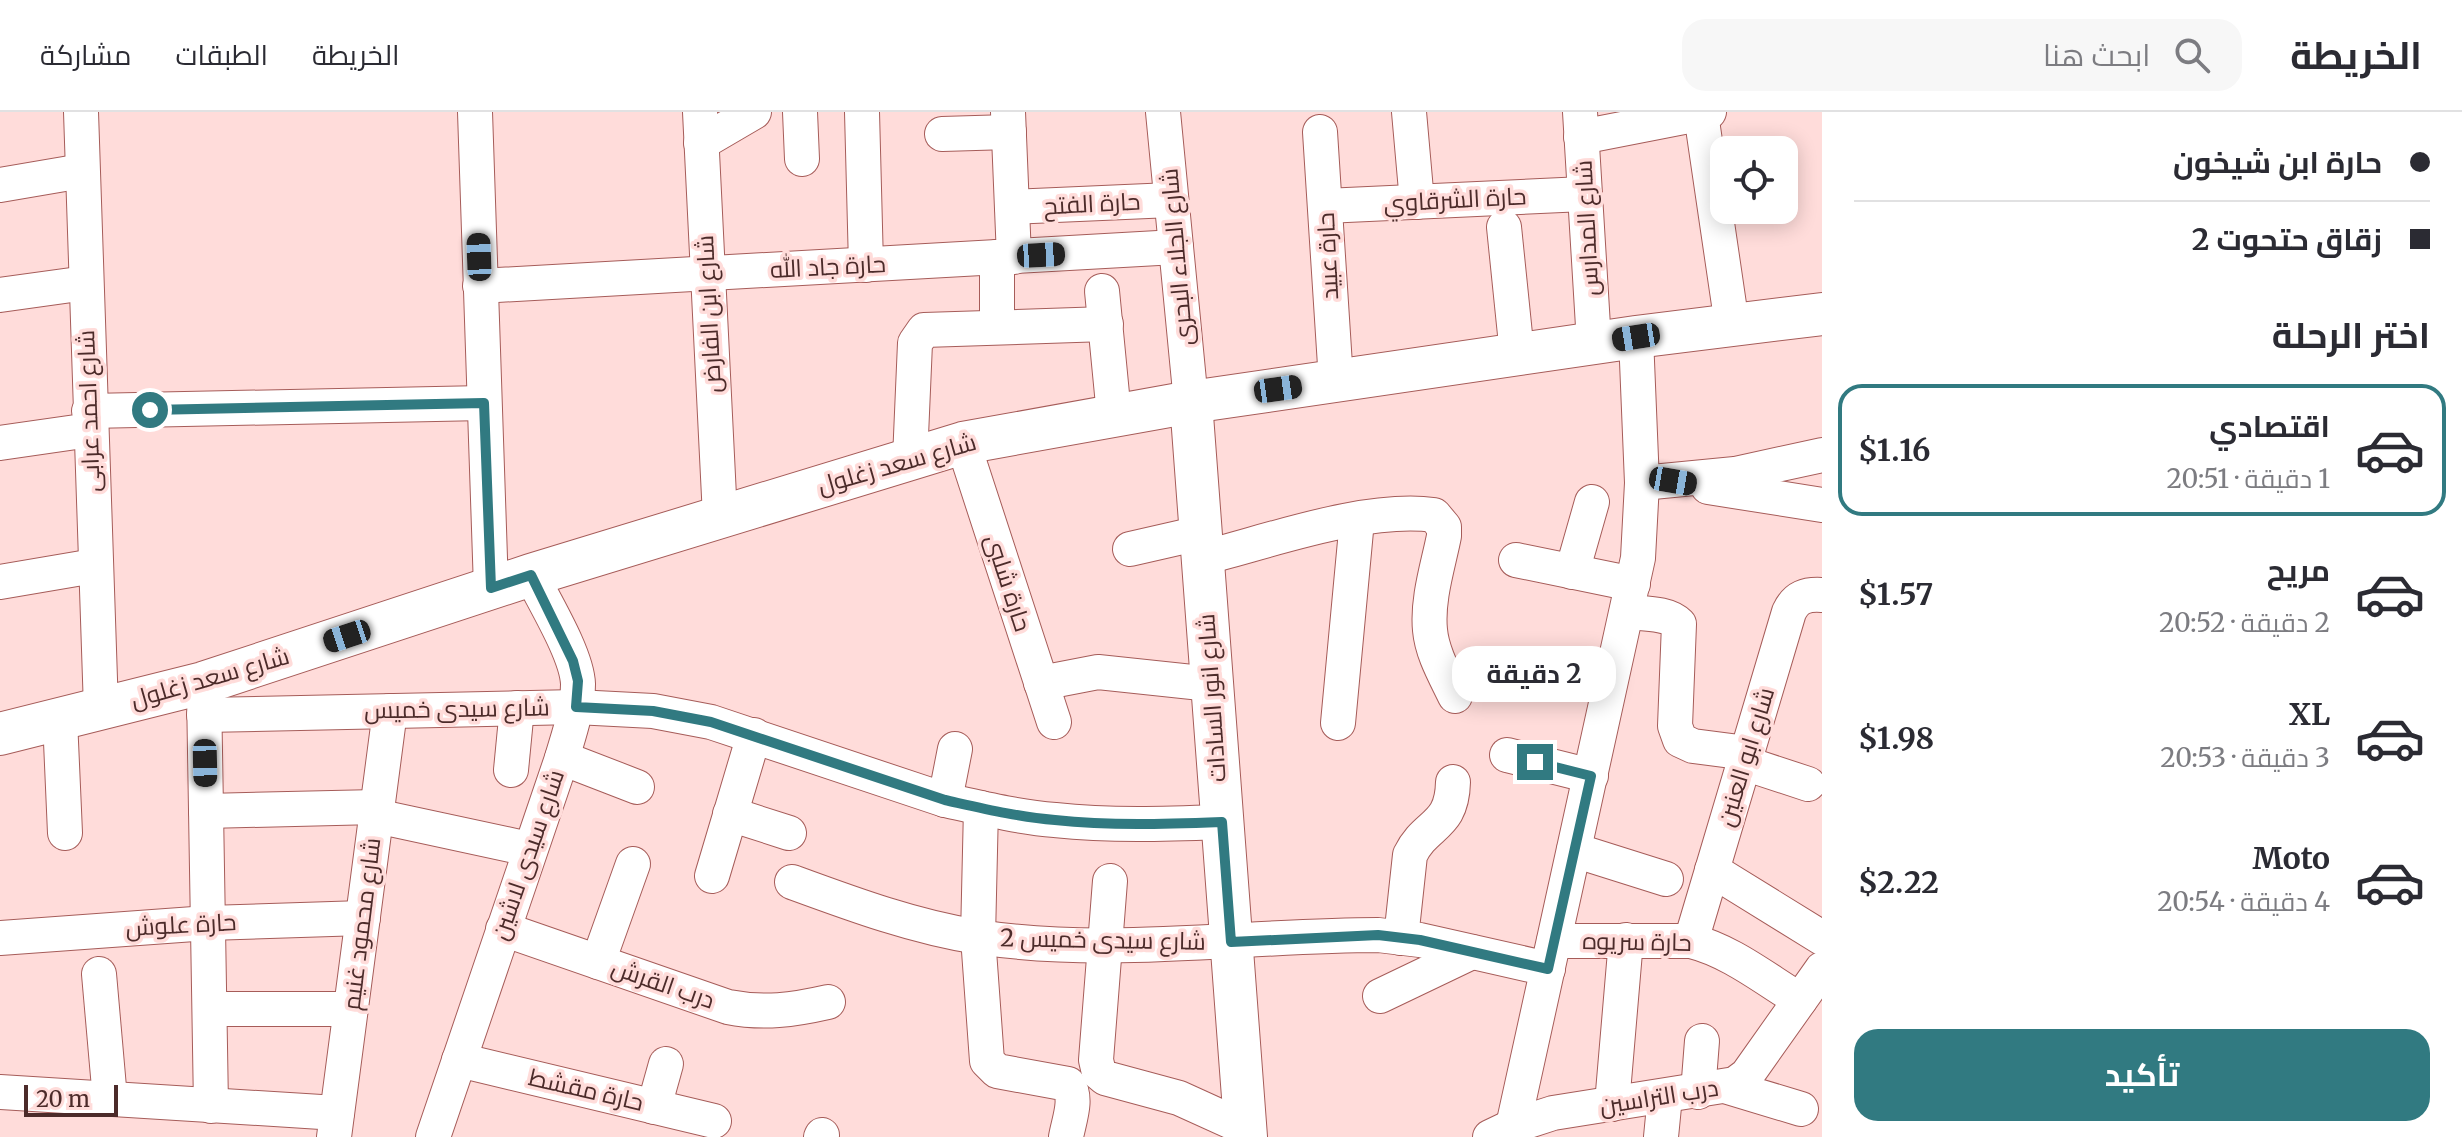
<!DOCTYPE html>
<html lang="ar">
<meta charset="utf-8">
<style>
:root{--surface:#fff;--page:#f7f7f7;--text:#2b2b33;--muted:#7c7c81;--line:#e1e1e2;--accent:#317a81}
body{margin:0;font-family:Merriweather,Cairo,serif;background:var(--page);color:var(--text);direction:rtl;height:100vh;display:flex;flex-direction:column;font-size:30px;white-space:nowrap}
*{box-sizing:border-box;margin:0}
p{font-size:26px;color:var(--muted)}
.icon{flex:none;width:44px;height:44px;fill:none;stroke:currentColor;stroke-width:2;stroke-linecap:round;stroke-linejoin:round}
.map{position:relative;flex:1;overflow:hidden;direction:ltr}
.drawer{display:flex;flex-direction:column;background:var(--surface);width:640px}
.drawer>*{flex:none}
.banner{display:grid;align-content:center;height:176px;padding:0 32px;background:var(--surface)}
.tools{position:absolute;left:1710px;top:24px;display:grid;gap:16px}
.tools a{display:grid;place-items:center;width:88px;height:88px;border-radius:16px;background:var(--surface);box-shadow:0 4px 20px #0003;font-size:40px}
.scale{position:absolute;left:24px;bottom:20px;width:94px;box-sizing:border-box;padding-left:8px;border:4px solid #4c2b2a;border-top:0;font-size:22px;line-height:28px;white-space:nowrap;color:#4c2b2a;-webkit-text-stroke:6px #ffdcda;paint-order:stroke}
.end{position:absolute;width:36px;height:36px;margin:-18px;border:10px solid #317a81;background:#fff;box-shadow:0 0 0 4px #fff}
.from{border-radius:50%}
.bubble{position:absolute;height:56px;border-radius:24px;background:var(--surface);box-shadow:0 4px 20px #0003;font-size:26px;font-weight:700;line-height:56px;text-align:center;direction:rtl}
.car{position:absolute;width:24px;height:48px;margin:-24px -12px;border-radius:10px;box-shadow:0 0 6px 2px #0007;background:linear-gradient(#222 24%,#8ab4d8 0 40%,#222 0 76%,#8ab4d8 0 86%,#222 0)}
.banner b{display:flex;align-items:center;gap:28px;height:76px;font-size:30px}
.banner b+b{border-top:2px solid var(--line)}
.banner i{width:20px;height:20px;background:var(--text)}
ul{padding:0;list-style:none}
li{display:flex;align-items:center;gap:24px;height:132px;margin:0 16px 12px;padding:0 16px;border:4px solid transparent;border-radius:24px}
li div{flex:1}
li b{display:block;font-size:30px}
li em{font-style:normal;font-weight:700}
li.active{border-color:var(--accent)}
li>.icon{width:72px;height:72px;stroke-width:1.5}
h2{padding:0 32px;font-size:36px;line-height:96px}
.action{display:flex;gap:16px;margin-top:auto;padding:16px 32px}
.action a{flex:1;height:92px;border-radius:24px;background:var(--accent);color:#fff;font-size:32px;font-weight:700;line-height:92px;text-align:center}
header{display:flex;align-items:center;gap:48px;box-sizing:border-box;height:112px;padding:0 40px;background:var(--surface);border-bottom:2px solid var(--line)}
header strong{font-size:38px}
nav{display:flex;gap:44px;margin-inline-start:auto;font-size:28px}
.search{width:560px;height:72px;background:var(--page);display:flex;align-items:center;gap:20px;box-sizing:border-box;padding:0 28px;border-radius:24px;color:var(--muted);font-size:30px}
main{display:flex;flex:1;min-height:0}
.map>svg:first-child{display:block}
</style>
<header>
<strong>الخريطة</strong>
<div class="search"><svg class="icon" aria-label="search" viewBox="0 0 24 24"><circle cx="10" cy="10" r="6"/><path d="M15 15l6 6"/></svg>ابحث هنا</div>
<nav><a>الخريطة</a><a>الطبقات</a><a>مشاركة</a></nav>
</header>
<main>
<section class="drawer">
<div class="banner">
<b><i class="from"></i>حارة ابن شيخون</b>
<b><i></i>زقاق حتحوت 2</b>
</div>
<h2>اختر الرحلة</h2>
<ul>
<li class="active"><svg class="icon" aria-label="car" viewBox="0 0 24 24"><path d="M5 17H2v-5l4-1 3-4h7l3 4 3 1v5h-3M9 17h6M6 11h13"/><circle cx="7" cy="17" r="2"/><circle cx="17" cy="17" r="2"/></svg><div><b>اقتصادي</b><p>1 دقيقة · 20:51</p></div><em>$1.16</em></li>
<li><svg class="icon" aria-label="car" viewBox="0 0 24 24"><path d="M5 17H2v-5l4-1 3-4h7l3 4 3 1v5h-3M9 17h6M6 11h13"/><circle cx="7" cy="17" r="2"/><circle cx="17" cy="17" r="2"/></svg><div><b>مريح</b><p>2 دقيقة · 20:52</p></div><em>$1.57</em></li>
<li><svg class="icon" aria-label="car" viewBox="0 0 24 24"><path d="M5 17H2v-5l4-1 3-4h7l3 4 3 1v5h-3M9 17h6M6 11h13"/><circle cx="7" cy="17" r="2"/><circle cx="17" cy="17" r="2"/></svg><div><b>XL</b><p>3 دقيقة · 20:53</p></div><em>$1.98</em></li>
<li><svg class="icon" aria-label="car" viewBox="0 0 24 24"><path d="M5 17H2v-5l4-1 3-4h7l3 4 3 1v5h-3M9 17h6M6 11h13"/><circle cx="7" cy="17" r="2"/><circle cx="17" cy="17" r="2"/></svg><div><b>Moto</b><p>4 دقيقة · 20:54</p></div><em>$2.22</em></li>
</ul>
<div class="action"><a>تأكيد</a></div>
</section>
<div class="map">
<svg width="1822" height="1025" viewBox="0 0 1822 1025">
<rect width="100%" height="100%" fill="#ffdcda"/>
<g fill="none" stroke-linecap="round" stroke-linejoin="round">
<!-- minor casing -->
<g stroke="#a65c59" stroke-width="36">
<g id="minor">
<polyline points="81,0 101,597"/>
<polyline points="475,0 491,476"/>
<polyline points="700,0 720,405"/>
<polyline points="800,0 802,47"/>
<polyline points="862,0 866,153"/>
<polyline points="1008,0 1014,145"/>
<polyline points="1163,0 1191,290"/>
<polyline points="1409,0 1417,90"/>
<polyline points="1580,0 1594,231"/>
<polyline points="1701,2 1732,213"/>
<polyline points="1320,20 1336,269"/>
<polyline points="942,22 1009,20"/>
<polyline points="1581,25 1709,0"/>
<polyline points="701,31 754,0"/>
<polyline points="0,73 82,59"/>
<polyline points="1325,94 1584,82"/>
<polyline points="1012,95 1171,88"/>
<polyline points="1504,115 1517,242"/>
<polyline points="997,145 997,215"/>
<polyline points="480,174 1176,135"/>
<polyline points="1102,179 1114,303"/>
<polyline points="0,183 86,171"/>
<polyline points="89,299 484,291"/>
<polyline points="0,331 90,318"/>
<polyline points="963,331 1054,610"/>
<polyline points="910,347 915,231 924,218 1106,212"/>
<polyline points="1642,371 1735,362 1822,343"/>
<polyline points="1708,375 1822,393"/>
<polyline points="1130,437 1200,421"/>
<path d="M1202,446C1270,429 1365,394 1434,403L1444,415V424C1438,454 1427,487 1430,518C1432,541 1445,563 1455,584"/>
<polyline points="1516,448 1633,472"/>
<polyline points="1572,460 1592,390"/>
<polyline points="0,470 94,454"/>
<path d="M1627,500C1644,502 1667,500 1679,512L1675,614L1680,628L1693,634L1747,641"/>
<polyline points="1041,571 1098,560 1211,572"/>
<polyline points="204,580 211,994"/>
<path d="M204,603L576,595L653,599L711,610L945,688C981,696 1018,705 1055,708C1110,714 1166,712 1222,710"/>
<polyline points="60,607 65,721"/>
<polyline points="1338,611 1357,408"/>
<polyline points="1507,643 1591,664"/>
<polyline points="562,646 637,675"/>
<polyline points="1744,651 1808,672"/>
<polyline points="511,658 517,596"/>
<polyline points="945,688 955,637"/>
<path d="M981,696L978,825L987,949L997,959L1068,972C1078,987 1069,1008 1066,1025"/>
<polyline points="206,699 377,695"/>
<polyline points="730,702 789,721"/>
<polyline points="376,704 529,737"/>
<polyline points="1574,738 1666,767"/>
<polyline points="1712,758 1822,826"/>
<polyline points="712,764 754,623"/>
<polyline points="1110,769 1096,948 1099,961 1105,966 1179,986 1245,1016"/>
<path d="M792,770C852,792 914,815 978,825C1111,845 1245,823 1378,823L1420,828L1548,857"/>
<path d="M503,817L728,895C764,902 793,898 828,890"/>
<polyline points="0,826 208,811 363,806"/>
<path d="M1401,826L1410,743C1426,710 1452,716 1453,670"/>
<path d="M1554,829H1691C1731,839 1765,867 1800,888"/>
<path d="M1691,829L1789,500C1796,485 1806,482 1822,483"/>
<polyline points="598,850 633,752"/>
<polyline points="99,862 110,987"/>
<polyline points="1380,884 1472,840"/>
<polyline points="210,897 351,897"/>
<polyline points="459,948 714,1009"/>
<polyline points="1728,975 1801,997"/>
<polyline points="0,980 337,1001"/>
<polyline points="1698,980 1702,929"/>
<polyline points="1612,992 1626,828"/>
<polyline points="654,995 666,952"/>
<polyline points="1513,1014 1638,446 1642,371 1636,225"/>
<polyline points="334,1025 390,599"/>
<path d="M433,1025L562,646C569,622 578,597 578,572C577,543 545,491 531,463"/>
<polyline points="821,1025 822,1023"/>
<polyline points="1490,1025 1513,1014 1553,1001 1735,972 1747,963 1822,857"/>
<polyline points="1661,1025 1665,984"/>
</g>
</g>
<!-- tertiary casing -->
<g stroke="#a65c59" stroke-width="44">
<g id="tertiary">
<polyline points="1191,290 1246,1025"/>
<polyline points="0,622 203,571 531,463 963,331 1191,290 1636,225 1822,202"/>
</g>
</g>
<!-- minor -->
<use href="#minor" stroke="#fff" stroke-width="34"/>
<!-- tertiary -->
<use href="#tertiary" stroke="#fff" stroke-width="42"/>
</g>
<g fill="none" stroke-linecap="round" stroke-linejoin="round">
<!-- route -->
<path stroke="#317a81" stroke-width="10" d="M150,298L484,291L491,476L531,463L573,549L578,569L576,595L653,599L711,610L945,688C981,696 1018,705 1055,708C1110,714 1166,712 1222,710L1231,830L1378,823L1420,828L1548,857L1591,664L1535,650"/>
</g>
<g text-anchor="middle" stroke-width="7" stroke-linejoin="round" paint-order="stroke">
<!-- street labels -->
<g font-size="24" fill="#4c2b2a" stroke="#ffdcda">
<text transform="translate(1455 88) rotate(-3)" y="8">حارة الشرقاوي</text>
<text transform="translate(1092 92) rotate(-3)" y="8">حارة الفتح</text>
<text transform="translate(1587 116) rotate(-93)" y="8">شارع المدارس</text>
<text transform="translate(1328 144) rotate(-93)" y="8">حارة عبيد</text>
<text transform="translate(1177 145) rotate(-95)" y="8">شارع الجلاء البحرى</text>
<text transform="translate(828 155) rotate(-3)" y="8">حارة جاد الله</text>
<text transform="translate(709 202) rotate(-93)" y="8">شارع ابن الفارض</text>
<text transform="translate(89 299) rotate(-92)" y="8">شارع احمد عرابى</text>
<text transform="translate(897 352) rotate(-16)" y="8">شارع سعد زغلول</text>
<text transform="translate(1008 471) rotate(72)" y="8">حارة شلبى</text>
<text transform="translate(210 566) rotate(-16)" y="8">شارع سعد زغلول</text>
<text transform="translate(1212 586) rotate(-94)" y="8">شارع انور السادات</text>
<text transform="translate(457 597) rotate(-1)" y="8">شارع سيدى خميس</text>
<text transform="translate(1746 645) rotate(-73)" y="8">شارع ابو العنين</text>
<text transform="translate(528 743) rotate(-71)" y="8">شارع سيدى لاشين</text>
<text transform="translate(362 812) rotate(-83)" y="8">شارع محمود غنيم</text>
<text transform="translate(181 813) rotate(-3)" y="8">حارة علوش</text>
<text transform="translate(1103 828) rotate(1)" y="8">شارع سيدى خميس 2</text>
<text transform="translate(1637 830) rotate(1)" y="8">حارة سريوه</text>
<text transform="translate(663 872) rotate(19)" y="8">درب القرش</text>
<text transform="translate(586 978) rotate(13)" y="8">حارة مقشط</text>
<text transform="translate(1659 985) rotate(-9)" y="8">درب التراسين</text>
</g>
</g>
</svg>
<div class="tools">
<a><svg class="icon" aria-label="locate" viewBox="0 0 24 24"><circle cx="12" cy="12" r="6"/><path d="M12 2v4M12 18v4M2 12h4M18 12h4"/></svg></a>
</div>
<div class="scale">20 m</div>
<i class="end from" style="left:150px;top:298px"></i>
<i class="end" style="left:1535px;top:650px"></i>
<div class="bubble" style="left:1452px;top:534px;width:164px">2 دقيقة</div>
<i class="car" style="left:1041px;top:143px;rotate:87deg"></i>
<i class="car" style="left:479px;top:145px;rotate:358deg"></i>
<i class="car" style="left:1636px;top:225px;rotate:261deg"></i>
<i class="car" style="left:1278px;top:277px;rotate:82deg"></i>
<i class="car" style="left:1673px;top:369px;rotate:100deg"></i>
<i class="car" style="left:347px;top:524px;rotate:252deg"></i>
<i class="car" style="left:205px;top:651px;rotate:179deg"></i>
</div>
</main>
